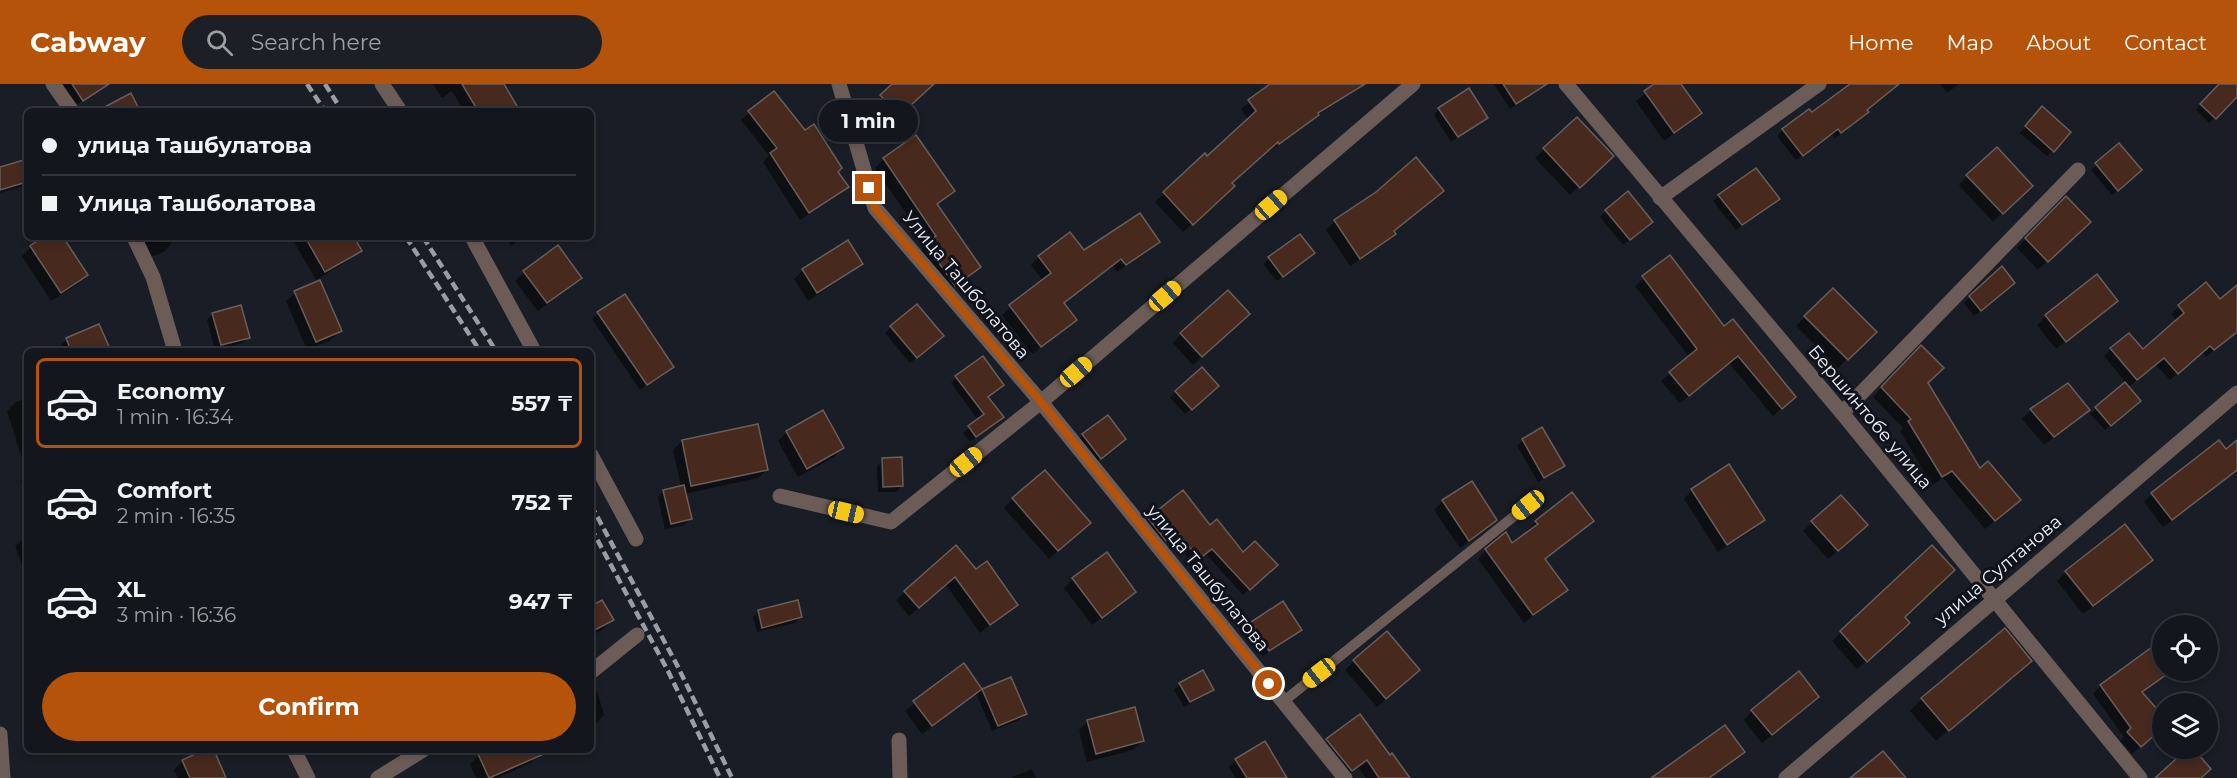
<!DOCTYPE html>
<meta charset="utf-8">
<style>
:root{--surface:#13161c;--page:#1c1f25;--text:#f1f3f6;--muted:#9d9fa3;--line:#32353b;--accent:#b45309}
body{margin:0;font-family:Montserrat,sans-serif;background:var(--page);color:var(--text);height:100vh;display:flex;flex-direction:column;font-size:22px;white-space:nowrap}
*{box-sizing:border-box;margin:0}
p{font-size:20px;color:var(--muted)}
.icon{flex:none;width:33px;height:33px;fill:none;stroke:currentColor;stroke-width:2;stroke-linecap:round;stroke-linejoin:round}
.map{position:relative;flex:1;overflow:hidden}
.drawer{position:absolute;left:24px;top:264px;width:570px;height:405px;display:flex;flex-direction:column;background:var(--surface);border-radius:9px;box-shadow:0 3px 9px #0003,0 0 0 2px var(--line)}
.drawer>*{flex:none}
.banner{position:absolute;left:24px;top:24px;width:570px;height:132px;border-radius:9px;box-shadow:0 3px 9px #0003,0 0 0 2px var(--line);display:grid;align-content:center;height:132px;padding:0 18px;background:var(--surface)}
.buttons{position:absolute;left:2152px;top:531px;display:grid;gap:12px}
.buttons a{display:grid;place-items:center;width:66px;height:66px;border-radius:50%;background:var(--surface);box-shadow:0 3px 9px #0003,0 0 0 2px var(--line);font-size:30px}
.end{position:absolute;width:27px;height:27px;margin:-14px;border:8px solid #b45309;background:#fff;box-shadow:0 0 0 3px #fff}
.from{border-radius:50%}
.bubble{position:absolute;height:42px;border-radius:21px;background:var(--surface);box-shadow:0 3px 9px #0003,0 0 0 2px var(--line);font-size:20px;font-weight:700;line-height:42px;text-align:center}
.car{position:absolute;width:18px;height:36px;margin:-18px -9px;border-radius:8px;box-shadow:0 0 4px 2px #0007;background:linear-gradient(#f5c518 24%,#345 0 40%,#f5c518 0 76%,#345 0 86%,#f5c518 0)}
.banner b{display:flex;align-items:center;gap:21px;height:57px;font-size:22px}
.banner b+b{border-top:2px solid var(--line)}
.banner i{width:15px;height:15px;background:var(--text)}
ul{padding:10px 0 0;list-style:none}
li{display:flex;align-items:center;gap:18px;height:90px;margin:0 12px 9px;padding:0 6px;border:3px solid transparent;border-radius:9px}
li div{flex:1}
li b{display:block;font-size:22px}
li em{font-style:normal;font-weight:700}
li.on{border-color:var(--accent)}
li>.icon{width:54px;height:54px;stroke-width:1.5}
.primary-button{display:flex;gap:12px;margin-top:auto;padding:12px 18px}
.primary-button a{flex:1;height:69px;border-radius:36px;background:var(--accent);color:#fff;font-size:24px;font-weight:700;line-height:69px;text-align:center}
header{display:flex;align-items:center;gap:36px;box-sizing:border-box;height:84px;padding:0 30px;background:var(--accent);color:#fff}
header strong{font-size:28px}
nav{display:flex;gap:33px;margin-inline-start:auto;font-size:21px}
.search{width:420px;height:54px;background:var(--page);display:flex;align-items:center;gap:15px;box-sizing:border-box;padding:0 21px;border-radius:33px;color:var(--muted);font-size:22px}
.map>svg:first-child{display:block}
</style>
<header>
<strong>Cabway</strong>
<div class="search"><svg class="icon" aria-label="search" viewBox="0 0 24 24"><circle cx="10" cy="10" r="6"/><path d="M15 15l6 6"/></svg>Search here</div>
<nav><a>Home</a><a>Map</a><a>About</a><a>Contact</a></nav>
</header>
<div class="map">
<svg width="2237" height="694" viewBox="0 0 2237 694">
<rect width="100%" height="100%" fill="#191d25"/>
<!-- shadow -->
<g fill="#0007">
<polygon points="63,0 98,0 100,4 76,21"/>
<polygon points="433,0 502,0 518,27 464,27 452,7 442,14"/>
<polygon points="894,0 929,0 925,7 892,37 875,18"/>
<polygon points="1273,0 1365,0 1315,33 1270,67 1269,65 1231,99 1225,110 1183,148 1155,118 1205,71 1207,74 1248,36 1241,25"/>
<polygon points="1494,0 1545,0 1510,25"/>
<polygon points="1657,0 1679,0 1700,29 1664,57 1636,17"/>
<polygon points="1858,0 1898,0 1866,27 1867,28 1861,34 1835,54 1832,50 1796,76 1777,52 1783,46 1812,30"/>
<polygon points="1940,0 1959,0 1947,9"/>
<polygon points="2221,0 2237,0 2237,11 2209,39 2196,26"/>
<polygon points="774,9 847,103 839,111 800,136 763,78 769,72 741,36"/>
<polygon points="1439,25 1486,33 1451,58 1434,31"/>
<polygon points="2037,30 2053,66 2047,72 2020,49"/>
<polygon points="1577,35 1603,81 1570,111 1535,74"/>
<polygon points="2119,61 2135,92 2112,111 2091,86"/>
<polygon points="884,75 953,107 936,121 979,183 970,192 945,209 918,169 927,160 875,84"/>
<polygon points="27,77 27,101 0,109 0,85"/>
<polygon points="1967,92 2031,102 1993,138 1959,101"/>
<polygon points="1442,107 1393,148 1394,150 1385,159 1350,182 1326,146 1335,137"/>
<polygon points="1719,112 1778,115 1736,146 1713,117"/>
<polygon points="2066,114 2080,146 2038,186 2017,164"/>
<polygon points="1606,127 1645,143 1623,161 1600,133"/>
<polygon points="46,153 62,153 86,191 78,200 51,217 22,172 31,163"/>
<polygon points="136,153 170,153 172,159 164,168 144,175"/>
<polygon points="291,153 353,153 360,166 351,175 316,196"/>
<polygon points="505,153 525,153 511,162"/>
<polygon points="1158,158 1150,166 1117,188 1113,182 1063,220 1075,236 1032,270 1002,231 1043,197 1031,181 1039,173"/>
<polygon points="1313,169 1277,197 1263,180 1269,174"/>
<polygon points="1670,173 1786,321 1773,332 1729,279 1680,319 1661,297 1689,273 1635,202"/>
<polygon points="861,180 852,188 808,217 794,195 803,186"/>
<polygon points="2001,184 2008,204 1974,232 1964,219"/>
<polygon points="524,188 580,194 538,227 515,197"/>
<polygon points="2206,200 2220,217 2237,203 2237,247 2206,273 2202,268 2170,296 2156,281 2127,304 2133,323 2105,346 2090,330 2126,299 2104,272 2111,265 2142,268 2177,237 2171,230"/>
<polygon points="1833,206 1874,248 1838,284 1796,242"/>
<polygon points="295,209 340,247 331,256 307,266 286,217"/>
<polygon points="2116,217 2056,265 2037,241 2046,232"/>
<polygon points="213,230 248,253 243,259 215,266 207,236"/>
<polygon points="598,230 672,283 640,306 592,235"/>
<polygon points="1239,239 1193,281 1173,259 1181,250"/>
<polygon points="98,242 109,267 63,267 61,261 66,256"/>
<polygon points="891,243 936,258 910,279 885,249"/>
<polygon points="1921,263 1926,299 1979,387 2010,424 1985,445 1943,394 1932,401 1900,347 1903,344 1873,313"/>
<polygon points="956,294 987,313 996,338 970,358 963,349 978,336 951,299"/>
<polygon points="2068,301 2088,326 2044,361 2022,335 2031,326"/>
<polygon points="1211,307 1185,330 1170,314 1176,308"/>
<polygon points="27,314 27,417 21,396 27,390 7,327 16,318"/>
<polygon points="823,328 843,364 834,373 798,393 778,357 787,348"/>
<polygon points="1083,351 1118,361 1094,379 1077,357"/>
<polygon points="1523,356 1563,382 1557,388 1538,398 1517,362"/>
<polygon points="682,357 767,386 758,394 684,410 690,435 684,441 665,445 658,413 664,407 681,403 673,366"/>
<polygon points="2237,358 2237,386 2163,443 2144,418 2152,410 2226,367"/>
<polygon points="883,376 902,402 896,408 878,408 877,382"/>
<polygon points="1692,406 1763,436 1755,445 1718,468 1684,415"/>
<polygon points="1841,413 1857,450 1828,475 1803,447"/>
<polygon points="1013,415 1080,448 1049,475 1004,424"/>
<polygon points="1443,417 1496,436 1460,464 1434,426"/>
<polygon points="1149,435 1210,443 1243,471 1275,481 1243,511 1206,470 1193,480 1171,453 1160,462 1143,440"/>
<polygon points="1592,437 1544,476 1566,506 1524,539 1478,475 1486,466 1512,461 1529,449 1527,447 1536,438"/>
<polygon points="27,452 27,488 25,489 15,462"/>
<polygon points="1932,464 1899,548 1857,585 1832,557"/>
<polygon points="2151,475 2083,530 2057,497 2066,488"/>
<polygon points="976,487 1016,521 980,549 946,501 909,532 896,516 905,508"/>
<polygon points="1073,495 1134,507 1092,541 1064,504"/>
<polygon points="1283,519 1300,545 1263,572 1246,545"/>
<polygon points="591,524 612,536 602,546 591,552"/>
<polygon points="759,528 800,533 795,539 757,548 753,533"/>
<polygon points="2152,565 2163,581 2163,586 2168,588 2141,609 2163,634 2163,643 2132,670 2120,657 2124,653 2093,610 2100,602"/>
<polygon points="1354,577 1409,595 1377,623 1345,586"/>
<polygon points="963,582 982,607 1010,595 1025,630 1019,636 992,647 976,609 922,650 905,627"/>
<polygon points="2018,589 1936,657 1910,627 1922,615"/>
<polygon points="1180,600 1212,605 1206,611 1184,623 1174,606"/>
<polygon points="597,607 604,631 595,640 591,641 591,609"/>
<polygon points="1808,621 1762,659 1744,636 1752,627"/>
<polygon points="1088,637 1142,657 1133,666 1087,678 1079,646"/>
<polygon points="1327,656 1390,673 1408,694 1366,694 1358,683 1344,694 1319,664"/>
<polygon points="208,666 212,666 225,694 178,694 174,686 183,677"/>
<polygon points="490,666 538,666 540,670 531,679 497,694 476,694 470,680 479,671"/>
<polygon points="1236,676 1285,694 1235,694 1229,683"/>
<polygon points="1032,685 1036,694 1010,694"/>
</g>
<!-- building -->
<g fill="#47291d" stroke="#6a5e5a" stroke-width="1.5">
<polygon points="72,0 109,0 83,17"/>
<polygon points="462,0 504,0 520,27 478,27"/>
<polygon points="892,0 934,0 899,32 880,11"/>
<polygon points="1270,0 1365,0 1318,29 1319,31 1279,60 1278,58 1232,99 1235,102 1193,141 1163,108 1205,69 1207,72 1256,27 1248,16"/>
<polygon points="1503,0 1547,0 1516,20"/>
<polygon points="1654,0 1681,0 1702,29 1674,49 1644,7"/>
<polygon points="1850,0 1899,0 1867,26 1869,28 1841,49 1838,45 1803,72 1782,45 1809,25 1812,28"/>
<polygon points="2219,0 2237,0 2237,13 2216,35 2200,20"/>
<polygon points="1469,4 1488,34 1458,53 1438,24"/>
<polygon points="774,7 805,46 814,40 842,84 838,88 849,103 809,129 770,69 777,64 748,27"/>
<polygon points="131,9 140,27 97,27"/>
<polygon points="2042,22 2071,48 2054,68 2025,42"/>
<polygon points="1577,33 1614,72 1580,104 1543,64"/>
<polygon points="916,51 955,107 937,120 981,183 955,202 925,159 936,152 883,74"/>
<polygon points="2119,59 2142,86 2118,107 2095,79"/>
<polygon points="1997,63 2033,102 2003,130 1966,91"/>
<polygon points="1416,73 1444,107 1394,147 1396,150 1360,175 1334,136 1376,108"/>
<polygon points="27,75 27,98 0,106 0,83"/>
<polygon points="1756,84 1780,115 1742,141 1718,111"/>
<polygon points="1628,107 1653,138 1630,156 1605,126"/>
<polygon points="2066,112 2091,138 2048,178 2025,154"/>
<polygon points="1140,129 1160,158 1126,181 1121,175 1064,219 1077,236 1041,263 1009,221 1051,189 1038,172 1070,148 1084,166"/>
<polygon points="1300,150 1315,169 1283,193 1268,173"/>
<polygon points="43,153 63,153 88,191 61,209 30,162"/>
<polygon points="305,153 354,153 362,167 325,188"/>
<polygon points="848,156 863,180 817,209 802,185"/>
<polygon points="558,161 582,194 547,219 523,187"/>
<polygon points="1670,171 1724,242 1733,235 1796,313 1782,325 1738,272 1689,312 1669,288 1697,265 1642,192"/>
<polygon points="2002,182 2015,199 1981,227 1969,212"/>
<polygon points="2097,190 2118,217 2066,258 2045,231"/>
<polygon points="320,196 342,247 316,258 294,207"/>
<polygon points="2206,198 2220,215 2237,201 2237,248 2214,266 2210,262 2178,290 2164,274 2137,296 2110,264 2129,249 2143,265 2184,229 2178,221"/>
<polygon points="1833,204 1877,248 1848,276 1804,232"/>
<polygon points="1228,206 1250,230 1202,273 1180,249"/>
<polygon points="625,210 674,283 647,301 597,228"/>
<polygon points="917,220 944,252 917,274 890,242"/>
<polygon points="241,221 250,254 221,261 212,229"/>
<polygon points="99,240 111,267 71,267 66,254"/>
<polygon points="1921,261 1944,284 1928,299 1980,384 1988,377 2021,416 1995,437 1952,387 1942,393 1908,337 1911,335 1881,303"/>
<polygon points="983,272 1004,301 988,313 1004,333 976,353 968,342 984,330 955,292"/>
<polygon points="1202,283 1219,302 1192,326 1175,307"/>
<polygon points="2125,298 2141,317 2111,342 2095,323"/>
<polygon points="2068,299 2090,326 2054,353 2030,325"/>
<polygon points="823,326 844,364 807,385 786,347"/>
<polygon points="1108,331 1126,355 1101,375 1082,350"/>
<polygon points="758,340 768,386 691,402 682,356"/>
<polygon points="1542,343 1565,382 1544,394 1522,355"/>
<polygon points="2219,356 2226,365 2237,356 2237,386 2172,436 2151,409"/>
<polygon points="902,373 903,402 883,403 882,374"/>
<polygon points="1729,380 1765,436 1727,461 1691,405"/>
<polygon points="1045,386 1091,439 1058,467 1012,414"/>
<polygon points="1472,397 1497,436 1469,457 1442,416"/>
<polygon points="684,401 692,435 671,440 663,406"/>
<polygon points="1183,406 1210,441 1217,435 1243,468 1255,457 1278,481 1250,506 1212,465 1199,475 1177,448 1166,457 1148,434"/>
<polygon points="1572,408 1594,437 1545,475 1568,506 1533,531 1485,465 1506,448 1512,459 1538,440 1535,437"/>
<polygon points="1841,411 1868,441 1838,467 1811,437"/>
<polygon points="2125,440 2153,476 2093,522 2065,487"/>
<polygon points="956,461 976,485 987,477 1018,521 990,541 955,493 919,524 904,507"/>
<polygon points="1932,461 1955,486 1905,533 1910,539 1867,578 1840,547"/>
<polygon points="1107,468 1136,508 1102,534 1072,494"/>
<polygon points="602,516 614,536 591,548 591,522"/>
<polygon points="798,516 802,533 762,544 758,526"/>
<polygon points="1283,517 1302,546 1269,567 1251,538"/>
<polygon points="2005,544 2032,577 1949,647 1921,614"/>
<polygon points="1387,547 1420,586 1386,615 1353,576"/>
<polygon points="2152,563 2163,578 2163,586 2170,588 2142,608 2163,632 2163,644 2141,663 2127,648 2131,644 2100,601"/>
<polygon points="964,579 982,605 932,642 913,617"/>
<polygon points="1203,586 1214,606 1190,618 1179,599"/>
<polygon points="1799,587 1819,613 1772,651 1751,626"/>
<polygon points="1011,593 1027,630 998,642 982,605"/>
<polygon points="1135,623 1144,657 1096,670 1087,636"/>
<polygon points="1360,630 1390,671 1392,669 1410,694 1379,694 1367,676 1352,687 1330,660 1326,655"/>
<polygon points="1725,641 1745,668 1709,694 1651,694"/>
<polygon points="1265,657 1287,694 1247,694 1235,675"/>
<polygon points="2188,664 2193,664 2211,685 2201,694 2155,694"/>
<polygon points="204,666 214,666 226,694 190,694 182,676"/>
<polygon points="486,666 553,666 489,694 478,670"/>
<polygon points="1883,667 1906,694 1850,694"/>
</g>
<g fill="none" stroke-linecap="round" stroke-linejoin="round">
<!-- service -->
<polyline stroke="#6c5c57" stroke-width="10" points="1284,617 1528,421"/>
<!-- minor -->
<g stroke="#6c5c57" stroke-width="15">
<polyline points="53,0 72,27"/>
<polyline points="382,0 400,27"/>
<polyline points="839,0 875,124 1041,318 1345,694"/>
<polyline points="1566,0 1842,329 2140,694"/>
<polyline points="1660,114 1819,0"/>
<polyline points="134,153 153,193 175,267"/>
<polyline points="472,153 534,267"/>
<polyline points="1842,329 2078,86"/>
<polyline points="591,371 636,455"/>
<polyline points="780,412 891,438 1041,318 1413,0"/>
<polyline points="591,588 637,551"/>
<polyline points="0,650 3,694"/>
<polyline points="899,656 900,694"/>
<polyline points="294,666 308,694"/>
<polyline points="378,694 423,666"/>
<polyline points="1786,694 2237,309"/>
</g>
<!-- rail -->
<g stroke="#999da4" stroke-width="4.5" stroke-dasharray="9 4.5" stroke-linecap="butt">
<polyline points="307,0 325,27"/>
<polyline points="325,0 342,27"/>
<polyline points="406,153 480,267"/>
<polyline points="423,153 496,267"/>
<polyline points="591,421 677,581 732,694"/>
<polyline points="591,444 668,587 720,694"/>
</g>
</g>
<g fill="none" stroke-linecap="round" stroke-linejoin="round">
<!-- route -->
<polyline stroke="#b45309" stroke-width="8" points="869,104 875,124 1041,318 1269,600"/>
</g>
<g text-anchor="middle" stroke-width="6" stroke-linejoin="round" paint-order="stroke">
<!-- street labels -->
<g font-size="18" fill="#f0f3f9" stroke="#10131b">
<text transform="translate(966 201) rotate(50)" y="6">Улица Ташболатова</text>
<text transform="translate(1870 333) rotate(50)" y="6">Бершинтобе улица</text>
<text transform="translate(1998 486) rotate(-40)" y="6">улица Султанова</text>
<text transform="translate(1208 494) rotate(51)" y="6">улица Ташбулатова</text>
</g>
</g>
</svg>
<div class="buttons">
<a><svg class="icon" aria-label="locate" viewBox="0 0 24 24"><circle cx="12" cy="12" r="6"/><path d="M12 2v4M12 18v4M2 12h4M18 12h4"/></svg></a>
<a><svg class="icon" aria-label="layers" viewBox="0 0 24 24"><path d="M12 4l9 5-9 5-9-5zM3 14l9 5 9-5"/></svg></a>
</div>
<i class="end from" style="left:1269px;top:600px"></i>
<i class="end" style="left:869px;top:104px"></i>
<div class="bubble" style="left:819px;top:16px;width:99px">1 min</div>
<i class="car" style="left:1271px;top:121px;rotate:49deg"></i>
<i class="car" style="left:1165px;top:212px;rotate:49deg"></i>
<i class="car" style="left:1076px;top:288px;rotate:49deg"></i>
<i class="car" style="left:966px;top:378px;rotate:51deg"></i>
<i class="car" style="left:1528px;top:421px;rotate:231deg"></i>
<i class="car" style="left:846px;top:428px;rotate:103deg"></i>
<i class="car" style="left:1319px;top:589px;rotate:232deg"></i>
<div class="banner">
<b><i class="from"></i>улица Ташбулатова</b>
<b><i></i>Улица Ташболатова</b>
</div>
<section class="drawer">
<ul>
<li class="on"><svg class="icon" aria-label="car" viewBox="0 0 24 24"><path d="M5 17H2v-5l4-1 3-4h7l3 4 3 1v5h-3M9 17h6M6 11h13"/><circle cx="7" cy="17" r="2"/><circle cx="17" cy="17" r="2"/></svg><div><b>Economy</b><p>1 min · 16:34</p></div><em>557 ₸</em></li>
<li><svg class="icon" aria-label="car" viewBox="0 0 24 24"><path d="M5 17H2v-5l4-1 3-4h7l3 4 3 1v5h-3M9 17h6M6 11h13"/><circle cx="7" cy="17" r="2"/><circle cx="17" cy="17" r="2"/></svg><div><b>Comfort</b><p>2 min · 16:35</p></div><em>752 ₸</em></li>
<li><svg class="icon" aria-label="car" viewBox="0 0 24 24"><path d="M5 17H2v-5l4-1 3-4h7l3 4 3 1v5h-3M9 17h6M6 11h13"/><circle cx="7" cy="17" r="2"/><circle cx="17" cy="17" r="2"/></svg><div><b>XL</b><p>3 min · 16:36</p></div><em>947 ₸</em></li>
</ul>
<div class="primary-button"><a>Confirm</a></div>
</section>
</div>
